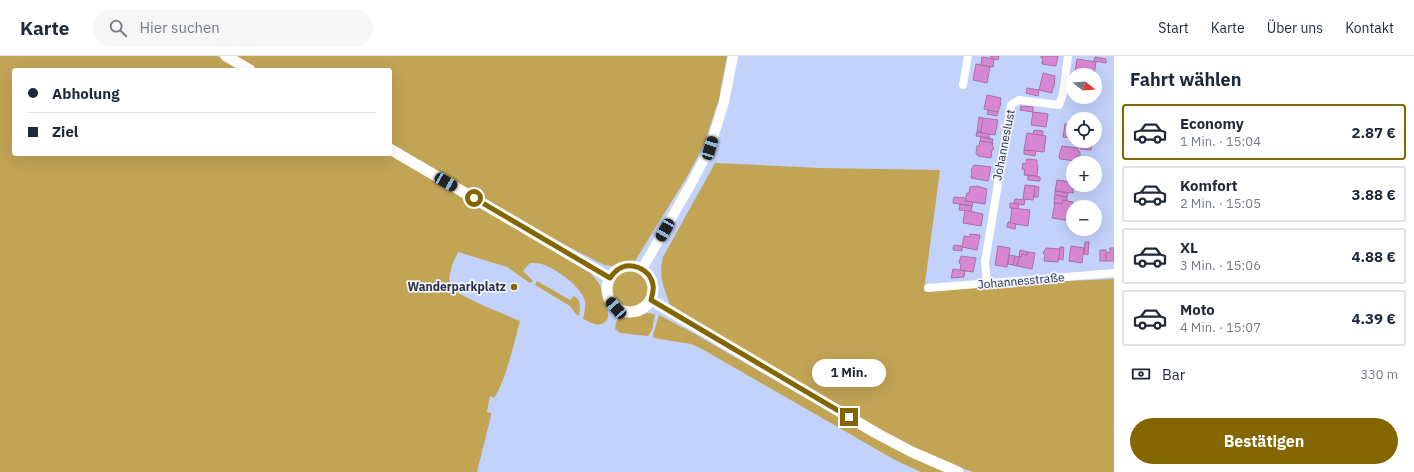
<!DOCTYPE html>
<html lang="de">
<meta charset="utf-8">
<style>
:root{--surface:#fff;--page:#f6f6f7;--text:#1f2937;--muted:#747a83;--line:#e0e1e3;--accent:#846600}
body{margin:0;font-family:"IBM Plex Sans",sans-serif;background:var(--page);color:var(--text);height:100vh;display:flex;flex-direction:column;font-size:15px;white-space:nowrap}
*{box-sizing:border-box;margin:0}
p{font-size:13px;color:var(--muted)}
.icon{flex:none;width:22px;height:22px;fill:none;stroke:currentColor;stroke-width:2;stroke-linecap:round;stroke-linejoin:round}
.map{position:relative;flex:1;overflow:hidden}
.side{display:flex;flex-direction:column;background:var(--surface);width:300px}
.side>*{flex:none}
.hud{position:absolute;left:12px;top:12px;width:380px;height:88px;border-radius:4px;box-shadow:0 4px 16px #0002;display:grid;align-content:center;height:88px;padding:0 16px;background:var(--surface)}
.needle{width:26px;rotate:107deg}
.buttons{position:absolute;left:1066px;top:12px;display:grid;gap:8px}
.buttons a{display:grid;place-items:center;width:36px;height:36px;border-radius:50%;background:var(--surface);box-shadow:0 4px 16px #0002;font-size:20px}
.end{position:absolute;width:18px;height:18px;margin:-9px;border:5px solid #846600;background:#fff;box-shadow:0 0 0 2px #fff}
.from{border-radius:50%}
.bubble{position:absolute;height:28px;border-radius:14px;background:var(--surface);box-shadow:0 4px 16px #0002;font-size:13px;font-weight:700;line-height:28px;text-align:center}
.car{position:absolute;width:12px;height:24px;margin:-12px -6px;border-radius:5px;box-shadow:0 0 3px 1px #0007;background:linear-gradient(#222 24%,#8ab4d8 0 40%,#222 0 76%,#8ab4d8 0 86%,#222 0)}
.hud b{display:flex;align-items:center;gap:14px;height:38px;font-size:15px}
.hud b+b{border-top:1px solid var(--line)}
.hud i{width:10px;height:10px;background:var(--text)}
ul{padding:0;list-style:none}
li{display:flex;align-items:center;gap:12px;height:56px;margin:0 8px 6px;padding:0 8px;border:2px solid var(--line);border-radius:4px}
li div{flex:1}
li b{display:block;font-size:15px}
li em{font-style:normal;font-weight:700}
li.on{border-color:var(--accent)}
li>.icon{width:36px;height:36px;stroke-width:1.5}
h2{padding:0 16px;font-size:18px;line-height:48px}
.pay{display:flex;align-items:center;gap:10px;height:44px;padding:0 16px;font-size:15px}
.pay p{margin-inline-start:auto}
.primary-button{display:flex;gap:8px;margin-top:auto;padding:8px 16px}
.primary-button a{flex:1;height:46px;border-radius:24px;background:var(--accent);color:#fff;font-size:16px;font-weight:700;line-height:46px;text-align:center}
header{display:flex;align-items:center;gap:24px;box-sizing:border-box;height:56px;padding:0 20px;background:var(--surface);border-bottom:1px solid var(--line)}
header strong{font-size:19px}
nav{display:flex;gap:22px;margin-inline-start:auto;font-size:14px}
.search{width:280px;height:36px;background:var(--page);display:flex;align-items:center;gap:10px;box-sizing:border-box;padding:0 14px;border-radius:22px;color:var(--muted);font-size:15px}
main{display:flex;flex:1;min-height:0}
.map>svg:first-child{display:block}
</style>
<header>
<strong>Karte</strong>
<div class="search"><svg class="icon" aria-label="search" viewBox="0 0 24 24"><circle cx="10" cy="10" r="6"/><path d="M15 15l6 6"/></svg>Hier suchen</div>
<nav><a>Start</a><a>Karte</a><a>Über uns</a><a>Kontakt</a></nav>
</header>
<main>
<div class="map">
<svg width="1114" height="416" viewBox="0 0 1114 416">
<rect width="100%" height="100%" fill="#c3d2fb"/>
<!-- green -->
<g fill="#c2a455">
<path d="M0,0H217L241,14H14V98H388L454,135L590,217C595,222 599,226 601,232C602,236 602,240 604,244C607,251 613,265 601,268C595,270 588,265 583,263C584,258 586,250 585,245C581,230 556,213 542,208C539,207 534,207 530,207L523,215L533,225L530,227L507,211L458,196L452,209L449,223L454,235L482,249L520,265C514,287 506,324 494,342L490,340L487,356L491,357V360L477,416H0Z"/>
<polygon points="233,0 727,0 719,43 704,89 688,119 635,205 612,210 604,209 563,188 390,89 390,14 257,14"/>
<path d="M715,107L821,112L940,114L924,235L1042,226L1114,223V416H973C919,398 870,368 821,340C770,310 720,281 670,249C664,231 658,220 663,201Z"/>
<circle cx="630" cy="234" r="20"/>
<path d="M537,225L570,244L574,240C582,245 580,252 579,260L576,258L570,250L535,229Z"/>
<polygon points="648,257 655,258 652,274 648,280 620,277 615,273 616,266 618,263"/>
<polygon points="659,259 695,278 873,381 947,416 921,416 895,404 702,293 691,288 654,282 653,279"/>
</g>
<!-- building -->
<g fill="#d887d4" stroke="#a770a4">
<polygon points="991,0 999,0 998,4 990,2"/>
<polygon points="1041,0 1058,0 1056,9 1056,10 1042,8 1043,2 1041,2"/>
<polygon points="982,1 994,3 993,11 981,9"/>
<polygon points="1095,1 1106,3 1106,7 1094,5"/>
<polygon points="1077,3 1096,6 1094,19 1075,16"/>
<polygon points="976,8 990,11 987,27 973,24"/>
<polygon points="1043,17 1055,20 1054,31 1053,31 1052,37 1039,34"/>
<polygon points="1027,32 1039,34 1038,40 1026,37"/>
<polygon points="987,39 1001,42 1000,47 1001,47 998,56 984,53"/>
<polygon points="1021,50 1033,51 1033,56 1020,54"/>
<polygon points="988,54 998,56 997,60 987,58"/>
<polygon points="1033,56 1048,58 1046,71 1031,69"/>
<polygon points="979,61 983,62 981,76 977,76"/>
<polygon points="983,62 998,64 995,79 981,77"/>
<polygon points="1065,68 1073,69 1073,82 1063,81"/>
<polygon points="1034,74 1043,75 1043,80 1033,78"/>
<polygon points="977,76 989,78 989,82 976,80"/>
<polygon points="1027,77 1046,80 1044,96 1024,94"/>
<polygon points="981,81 993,83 992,87 980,85"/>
<polygon points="1070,82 1073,82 1073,85 1084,85 1084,88 1070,86"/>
<polygon points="980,85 993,87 992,90 994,92 991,96 992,97 991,102 978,100 976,97 977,90 979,90"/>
<polygon points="1081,88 1092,89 1091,94 1080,93"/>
<polygon points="1062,90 1078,92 1078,95 1080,96 1080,100 1077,100 1076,105 1060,103 1059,100"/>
<polygon points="1024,94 1036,95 1035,100 1024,98"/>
<polygon points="1027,103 1037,104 1037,109 1038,109 1037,120 1024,119 1025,114 1022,113 1023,107 1026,108"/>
<polygon points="974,109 991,111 988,125 971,122 972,116 971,114"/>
<polygon points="1028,119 1040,121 1040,125 1028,124"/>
<polygon points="1057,124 1073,126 1073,137 1055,135"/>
<polygon points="1025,129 1035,130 1033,144 1023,143"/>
<polygon points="977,130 987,133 985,148 965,145 967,137 969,137 970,131"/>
<polygon points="1035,130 1039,131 1038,141 1034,141"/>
<polygon points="1055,135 1068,137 1067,141 1055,139"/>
<polygon points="1055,139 1067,141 1067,145 1063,144 1062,148 1054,148"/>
<polygon points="954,141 966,142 965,145 973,146 972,150 953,147"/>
<polygon points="1015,143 1025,144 1024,149 1014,147"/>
<polygon points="1063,144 1073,146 1071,165 1052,162 1055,147 1062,148"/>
<polygon points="1010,147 1019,148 1018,153 1010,152"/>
<polygon points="960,148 972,150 971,155 959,154"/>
<polygon points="1012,152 1030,154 1028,170 1010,167"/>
<polygon points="965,154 983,158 981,170 963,167"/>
<polygon points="1008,166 1016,168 1015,173 1007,171"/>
<polygon points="970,178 980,179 977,194 962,191 964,180 970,181"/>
<polygon points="1085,186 1089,186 1088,199 1084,198"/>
<polygon points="954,189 962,190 962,195 953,194"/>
<polygon points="998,190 1010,192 1007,211 995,209"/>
<polygon points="1071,190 1084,192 1082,207 1069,205"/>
<polygon points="1060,191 1064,191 1063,204 1059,203"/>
<polygon points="1046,192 1060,193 1058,206 1044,205 1045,198 1043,197"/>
<polygon points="1110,192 1114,192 1114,205 1106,205 1105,197 1110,196"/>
<polygon points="1020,194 1028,196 1027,199 1022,198 1021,201 1019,201"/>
<rect x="1100" y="194" width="6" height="11"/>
<polygon points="1028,196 1035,197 1032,213 1017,210 1019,201 1021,201 1022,198 1027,199"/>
<polygon points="1009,199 1015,200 1013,209 1008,208"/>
<polygon points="961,200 976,202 973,216 960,214 961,208 959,207"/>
<polygon points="1015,200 1019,201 1017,210 1013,209"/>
<polygon points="953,213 965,215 964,221 951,222"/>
</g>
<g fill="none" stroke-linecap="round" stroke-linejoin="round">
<!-- minor -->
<g stroke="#fff" stroke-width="8">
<polyline points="963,29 968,0"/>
<polyline points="987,228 985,206 1011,49 1019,44 1059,49 1063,38 1068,0"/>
<polyline points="928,232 1114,217"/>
</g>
<!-- tertiary -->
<polyline stroke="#fff" stroke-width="10" points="642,213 691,128 710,92 724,46 733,0"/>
<!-- secondary -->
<g stroke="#fff" stroke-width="11">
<polyline points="226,0 250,14"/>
<polyline points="390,93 610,222"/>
<circle cx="630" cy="233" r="23"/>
<polyline points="651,244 876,377 912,396 958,416"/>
</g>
</g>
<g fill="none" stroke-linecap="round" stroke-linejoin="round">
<!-- route -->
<path stroke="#846600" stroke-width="5" d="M474,142L610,222C612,219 614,217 616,215C629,204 650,212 653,229C654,235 652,239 651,244L849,361"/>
</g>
<!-- markers -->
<circle fill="#846600" stroke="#f1f4fb" stroke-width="1.5" cx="514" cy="231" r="4"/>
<g text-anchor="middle" stroke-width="3.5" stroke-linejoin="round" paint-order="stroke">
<!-- street labels -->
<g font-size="12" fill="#29324c" stroke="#f1f4fb">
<text transform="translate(1004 89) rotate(-79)" y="4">Johanneslust</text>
<text transform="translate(1021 225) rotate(-5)" y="4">Johannesstraße</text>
</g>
<!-- poi labels -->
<g font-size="12" font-weight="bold" fill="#29324c" stroke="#f1f4fb" text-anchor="end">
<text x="506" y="235">Wanderparkplatz</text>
</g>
</g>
</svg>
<div class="buttons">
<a><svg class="needle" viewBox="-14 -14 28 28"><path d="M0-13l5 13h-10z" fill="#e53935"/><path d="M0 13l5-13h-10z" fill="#747a83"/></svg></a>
<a><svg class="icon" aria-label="locate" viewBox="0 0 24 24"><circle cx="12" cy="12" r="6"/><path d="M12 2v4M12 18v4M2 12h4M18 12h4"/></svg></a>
<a>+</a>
<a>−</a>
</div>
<i class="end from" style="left:474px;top:142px"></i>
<i class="end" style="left:849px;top:361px"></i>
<div class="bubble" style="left:812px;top:303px;width:74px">1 Min.</div>
<i class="car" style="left:710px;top:92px;rotate:17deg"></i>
<i class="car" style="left:446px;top:126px;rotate:120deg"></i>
<i class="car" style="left:665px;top:174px;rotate:210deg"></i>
<i class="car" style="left:616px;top:252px;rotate:319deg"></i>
<div class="hud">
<b><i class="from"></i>Abholung</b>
<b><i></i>Ziel</b>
</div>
</div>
<section class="side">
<h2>Fahrt wählen</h2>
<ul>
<li class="on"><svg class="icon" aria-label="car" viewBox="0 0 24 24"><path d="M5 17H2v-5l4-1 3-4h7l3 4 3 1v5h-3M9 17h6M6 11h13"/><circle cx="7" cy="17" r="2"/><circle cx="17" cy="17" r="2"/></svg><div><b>Economy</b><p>1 Min. · 15:04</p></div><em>2.87 €</em></li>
<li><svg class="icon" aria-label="car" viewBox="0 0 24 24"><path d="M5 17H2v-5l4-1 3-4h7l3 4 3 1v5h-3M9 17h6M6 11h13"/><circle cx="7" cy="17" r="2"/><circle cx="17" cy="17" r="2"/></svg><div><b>Komfort</b><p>2 Min. · 15:05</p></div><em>3.88 €</em></li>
<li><svg class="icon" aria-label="car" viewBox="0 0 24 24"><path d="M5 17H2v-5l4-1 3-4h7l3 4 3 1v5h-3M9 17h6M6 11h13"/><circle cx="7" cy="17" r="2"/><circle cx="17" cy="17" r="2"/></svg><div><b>XL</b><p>3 Min. · 15:06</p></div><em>4.88 €</em></li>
<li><svg class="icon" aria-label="car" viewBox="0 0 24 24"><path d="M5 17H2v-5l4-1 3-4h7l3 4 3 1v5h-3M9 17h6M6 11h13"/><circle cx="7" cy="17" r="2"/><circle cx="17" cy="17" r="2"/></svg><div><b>Moto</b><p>4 Min. · 15:07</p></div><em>4.39 €</em></li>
</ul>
<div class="pay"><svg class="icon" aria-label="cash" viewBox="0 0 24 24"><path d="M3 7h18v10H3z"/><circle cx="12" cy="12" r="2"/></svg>Bar<p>330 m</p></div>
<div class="primary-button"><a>Bestätigen</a></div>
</section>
</main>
